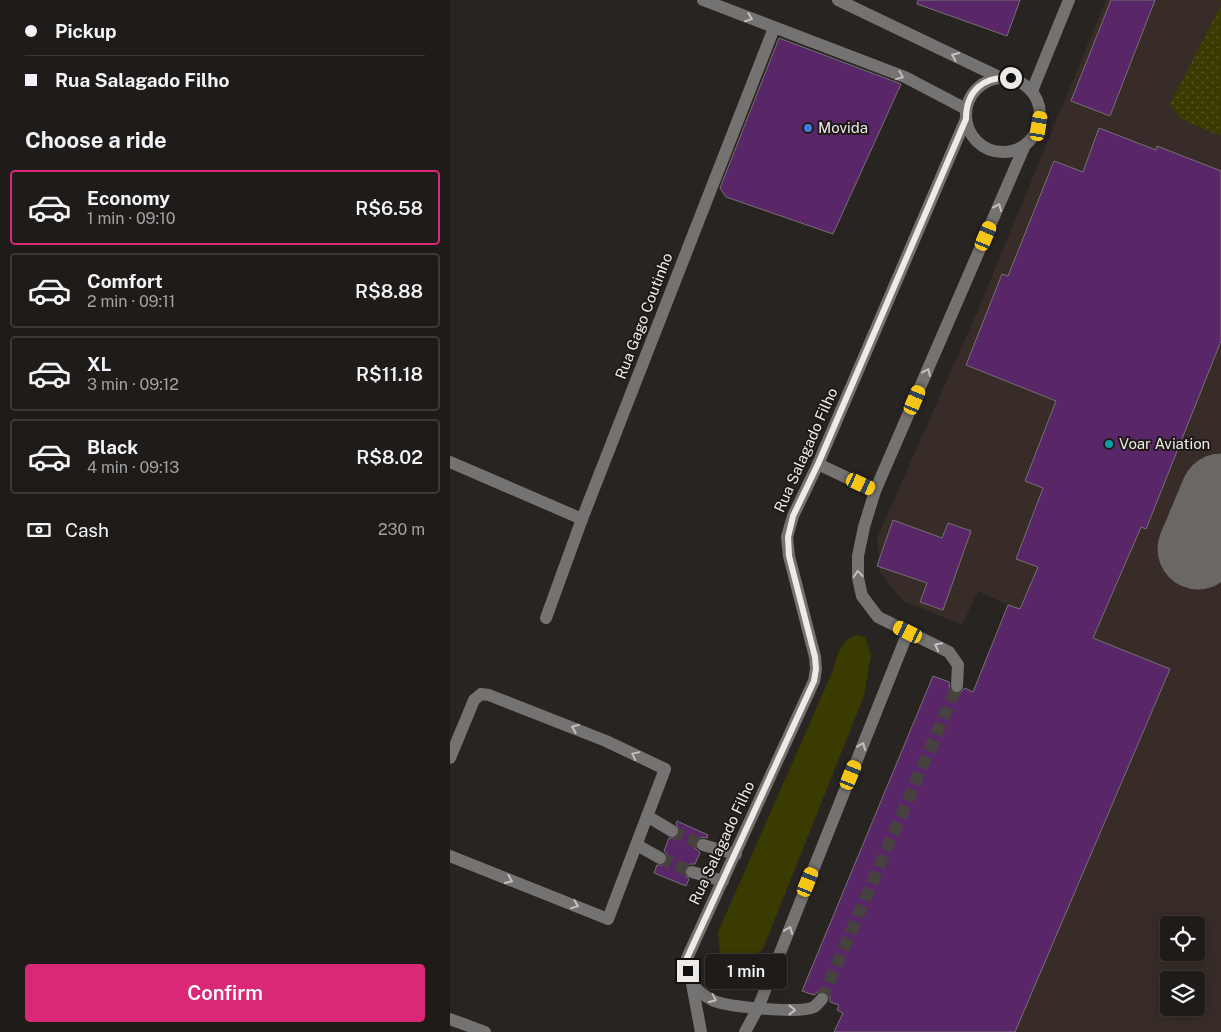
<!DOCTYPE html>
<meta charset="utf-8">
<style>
:root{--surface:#1e1b19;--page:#262422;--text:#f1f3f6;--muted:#a1a1a2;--line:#3c3938;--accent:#db2777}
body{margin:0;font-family:"Public Sans",sans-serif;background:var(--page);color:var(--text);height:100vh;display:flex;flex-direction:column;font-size:19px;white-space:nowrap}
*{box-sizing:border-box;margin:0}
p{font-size:16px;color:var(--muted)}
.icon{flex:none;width:28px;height:28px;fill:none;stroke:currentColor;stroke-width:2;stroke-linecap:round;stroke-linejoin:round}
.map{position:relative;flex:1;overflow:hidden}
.side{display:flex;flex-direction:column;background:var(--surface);width:450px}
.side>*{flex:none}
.top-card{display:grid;align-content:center;height:110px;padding:0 25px;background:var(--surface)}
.fabs{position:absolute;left:710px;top:916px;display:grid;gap:10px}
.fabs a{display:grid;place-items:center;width:45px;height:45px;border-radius:5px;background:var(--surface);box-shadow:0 2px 12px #0003,0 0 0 1px var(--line);font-size:25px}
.end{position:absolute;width:22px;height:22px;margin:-11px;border:6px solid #edeae8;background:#111;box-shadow:0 0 0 2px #111}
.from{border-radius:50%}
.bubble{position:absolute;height:35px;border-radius:5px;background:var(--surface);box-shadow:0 2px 12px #0003,0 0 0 1px var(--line);font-size:16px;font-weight:600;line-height:35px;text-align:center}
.car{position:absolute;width:15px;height:30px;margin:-15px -8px;border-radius:6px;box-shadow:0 0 4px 1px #0007;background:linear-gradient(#f5c518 24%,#345 0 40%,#f5c518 0 76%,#345 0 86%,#f5c518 0)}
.top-card b{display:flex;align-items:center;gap:18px;height:48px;font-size:19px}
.top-card b+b{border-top:1px solid var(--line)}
.top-card i{width:12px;height:12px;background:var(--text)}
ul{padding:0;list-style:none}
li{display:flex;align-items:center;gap:15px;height:75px;margin:0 10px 8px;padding:0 15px;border:2px solid var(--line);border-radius:5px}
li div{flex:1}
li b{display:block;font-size:19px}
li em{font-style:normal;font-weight:600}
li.current{border-color:var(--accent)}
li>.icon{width:45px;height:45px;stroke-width:1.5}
h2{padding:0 25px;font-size:22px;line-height:60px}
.pay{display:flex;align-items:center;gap:12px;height:55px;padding:0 25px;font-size:19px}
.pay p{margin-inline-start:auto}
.cta{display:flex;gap:10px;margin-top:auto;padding:10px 25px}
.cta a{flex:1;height:58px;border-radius:5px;background:var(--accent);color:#fff;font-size:20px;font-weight:600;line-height:58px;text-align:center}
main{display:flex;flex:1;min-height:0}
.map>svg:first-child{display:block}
</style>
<main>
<section class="side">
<div class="top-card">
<b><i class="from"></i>Pickup</b>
<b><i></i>Rua Salagado Filho</b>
</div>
<h2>Choose a ride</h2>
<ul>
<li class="current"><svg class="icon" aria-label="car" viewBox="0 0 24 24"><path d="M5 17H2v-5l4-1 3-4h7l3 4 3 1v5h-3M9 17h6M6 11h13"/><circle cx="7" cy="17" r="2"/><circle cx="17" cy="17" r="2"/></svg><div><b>Economy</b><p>1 min · 09:10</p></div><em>R$6.58</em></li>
<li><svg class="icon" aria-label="car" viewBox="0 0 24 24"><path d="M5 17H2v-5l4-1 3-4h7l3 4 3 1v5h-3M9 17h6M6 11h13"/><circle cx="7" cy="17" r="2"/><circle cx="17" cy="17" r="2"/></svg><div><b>Comfort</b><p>2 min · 09:11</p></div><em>R$8.88</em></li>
<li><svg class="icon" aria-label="car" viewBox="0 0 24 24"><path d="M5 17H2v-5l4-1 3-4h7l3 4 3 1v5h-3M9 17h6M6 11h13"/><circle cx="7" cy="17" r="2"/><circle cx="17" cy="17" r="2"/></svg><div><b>XL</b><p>3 min · 09:12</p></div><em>R$11.18</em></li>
<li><svg class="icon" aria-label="car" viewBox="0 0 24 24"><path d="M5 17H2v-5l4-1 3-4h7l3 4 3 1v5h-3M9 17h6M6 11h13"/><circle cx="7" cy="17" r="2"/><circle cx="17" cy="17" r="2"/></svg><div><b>Black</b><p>4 min · 09:13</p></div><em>R$8.02</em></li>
</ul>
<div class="pay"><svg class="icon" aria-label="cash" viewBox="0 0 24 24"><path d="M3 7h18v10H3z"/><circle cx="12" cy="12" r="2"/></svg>Cash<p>230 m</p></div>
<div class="cta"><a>Confirm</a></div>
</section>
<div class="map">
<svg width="771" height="1032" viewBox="0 0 771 1032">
<defs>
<pattern id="grass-dots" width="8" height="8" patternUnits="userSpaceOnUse" patternTransform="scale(1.25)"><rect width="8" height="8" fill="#3a3b01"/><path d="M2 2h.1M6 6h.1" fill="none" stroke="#575826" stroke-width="1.8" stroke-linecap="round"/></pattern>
</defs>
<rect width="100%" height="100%" fill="#282421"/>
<!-- built -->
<path fill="#372c27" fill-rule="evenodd" d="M656,0H771V1032H384L393,1013L387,1010L388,1006L524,692L558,605L528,591L512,625L453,601L430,573L427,538L528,310ZM719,925H746V952H719ZM719,980H746V1008H719Z"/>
<!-- grass -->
<polygon fill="url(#grass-dots)" points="771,5 771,136 731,119 720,104"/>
<!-- park -->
<path fill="#3a3b01" d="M406,635L415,637L421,655L414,696L313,949L285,969L271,966L268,932L384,668C387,653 391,641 406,635Z"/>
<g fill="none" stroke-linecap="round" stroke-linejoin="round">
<!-- taxiway -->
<polyline stroke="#6a6764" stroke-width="81" points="748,549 771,494"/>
</g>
<!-- building -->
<g fill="#592667" stroke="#757176">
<polygon points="468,0 570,0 557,36 467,4"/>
<polygon points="661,0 705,0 660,116 621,101"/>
<polygon points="329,38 451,84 383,234 276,197 270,188"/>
<polygon points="649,128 706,150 707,146 771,171 771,341 696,529 691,527 643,638 720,669 565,1032 384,1032 393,1013 387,1010 389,1005 380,1002 380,996 374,991 369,991 364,995 352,991 483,676 499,682 500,689 503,693 510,693 515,688 523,692 558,605 570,609 588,567 566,559 593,488 575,481 606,401 516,365 552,274 558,276 604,161 633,172"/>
<polygon points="443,520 492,538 498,523 521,531 493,610 470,602 477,583 427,566"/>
<polygon points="227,821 258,835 257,838 251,837 248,839 245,842 245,848 250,853 245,864 240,864 234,869 234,874 239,879 236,886 204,873 207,865 214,865 217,862 217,854 214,851 219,838 225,838 229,835 230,831 226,824"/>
</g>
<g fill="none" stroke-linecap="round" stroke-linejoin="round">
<!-- minor-tunnel -->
<g stroke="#46423f" stroke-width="12" stroke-dasharray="12 6" stroke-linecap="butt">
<polyline points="222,831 253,845"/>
<polyline points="210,858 242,872"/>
<polyline points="372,999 507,686"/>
</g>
<!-- minor -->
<g stroke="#757272" stroke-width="12">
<polyline points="253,0 455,77 516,109"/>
<polyline points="388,0 549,77"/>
<circle cx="553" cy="115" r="37"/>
<polyline points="582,91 619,0"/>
<polyline points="0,462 132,519"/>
<polyline points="368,464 425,491"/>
<polyline points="96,618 132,519 324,28"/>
<polyline points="507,686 508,665 499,652 428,617 412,596 408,578 408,556 414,527 425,491 575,145"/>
<polyline points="0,758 24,700 31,694 39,695 156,741 215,769 158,919 0,856"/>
<polyline points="197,816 222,831"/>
<polyline points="187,845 210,858"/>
<polyline points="253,845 286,854"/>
<polyline points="242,872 273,881"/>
<polyline points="242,984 251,1032"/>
<path d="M372,999C370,1001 367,1005 364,1007C351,1014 280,1007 264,1001C260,999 255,996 251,993C240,984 238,972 237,958L364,681L366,669L365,657L339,556L337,537L343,516L368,464L516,119"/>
<polyline points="0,1019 35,1032"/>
<polyline points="295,1032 308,1008 458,632"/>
</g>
</g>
<!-- one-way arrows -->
<defs><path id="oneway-chevron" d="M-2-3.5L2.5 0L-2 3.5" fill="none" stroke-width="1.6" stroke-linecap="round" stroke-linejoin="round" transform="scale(1.25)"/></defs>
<g stroke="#c3c0bf">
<use href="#oneway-chevron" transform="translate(299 18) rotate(21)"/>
<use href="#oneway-chevron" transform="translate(505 56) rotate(-156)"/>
<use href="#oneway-chevron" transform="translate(450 76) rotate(22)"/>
<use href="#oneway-chevron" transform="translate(548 207) rotate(-67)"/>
<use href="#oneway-chevron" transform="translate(477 372) rotate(-67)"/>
<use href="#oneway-chevron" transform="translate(408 574) rotate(-94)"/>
<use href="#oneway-chevron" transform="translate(488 646) rotate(-152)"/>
<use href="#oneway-chevron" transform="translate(125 728) rotate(-158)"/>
<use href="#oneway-chevron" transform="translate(412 746) rotate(-68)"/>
<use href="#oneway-chevron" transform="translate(185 755) rotate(-154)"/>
<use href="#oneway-chevron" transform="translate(59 880) rotate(23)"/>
<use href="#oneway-chevron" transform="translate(125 905) rotate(21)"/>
<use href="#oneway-chevron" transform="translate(339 930) rotate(-68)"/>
<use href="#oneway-chevron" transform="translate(263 999) rotate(25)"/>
<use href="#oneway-chevron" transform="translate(342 1010) rotate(1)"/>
</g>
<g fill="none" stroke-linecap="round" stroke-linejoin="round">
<!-- route -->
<path stroke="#edeae8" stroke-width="6" d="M238,971L237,958L243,945L364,681L366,669L365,657L339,556L338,537L343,516L368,464L516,119C516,91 533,76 561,78"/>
</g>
<!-- markers -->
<circle fill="#3f7fe0" stroke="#1f1a18" stroke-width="2" cx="358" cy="128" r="5"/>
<circle fill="#0f9aa8" stroke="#1f1a18" stroke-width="2" cx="659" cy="444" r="5"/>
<g text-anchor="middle" stroke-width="4" stroke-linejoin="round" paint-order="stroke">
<!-- poi labels -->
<g font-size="15" fill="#edeae8" stroke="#1f1a18" text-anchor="start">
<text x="368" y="133">Movida</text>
<text x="669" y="449">Voar Aviation</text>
</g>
<!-- street labels -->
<g font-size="15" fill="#edeae8" stroke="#1f1a18">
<text transform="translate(194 316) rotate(-69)" y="5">Rua Gago Coutinho</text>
<text transform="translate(356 450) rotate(-66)" y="5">Rua Salagado Filho</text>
<text transform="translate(272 843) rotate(-65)" y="5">Rua Salagado Filho</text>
</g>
</g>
</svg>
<div class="fabs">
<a><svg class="icon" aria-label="locate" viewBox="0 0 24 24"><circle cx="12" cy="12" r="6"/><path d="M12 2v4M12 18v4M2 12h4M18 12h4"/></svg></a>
<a><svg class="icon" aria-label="layers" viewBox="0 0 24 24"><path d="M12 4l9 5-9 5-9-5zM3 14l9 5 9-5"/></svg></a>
</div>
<i class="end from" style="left:561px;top:78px"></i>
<i class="end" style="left:238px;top:971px"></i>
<div class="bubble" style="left:255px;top:954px;width:82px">1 min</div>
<i class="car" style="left:589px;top:126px;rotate:9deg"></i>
<i class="car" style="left:536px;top:236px;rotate:23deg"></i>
<i class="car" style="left:465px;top:400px;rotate:23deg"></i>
<i class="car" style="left:411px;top:484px;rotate:115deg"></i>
<i class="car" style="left:458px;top:632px;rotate:296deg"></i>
<i class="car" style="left:401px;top:775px;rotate:22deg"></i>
<i class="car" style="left:358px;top:882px;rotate:22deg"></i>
</div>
</main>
